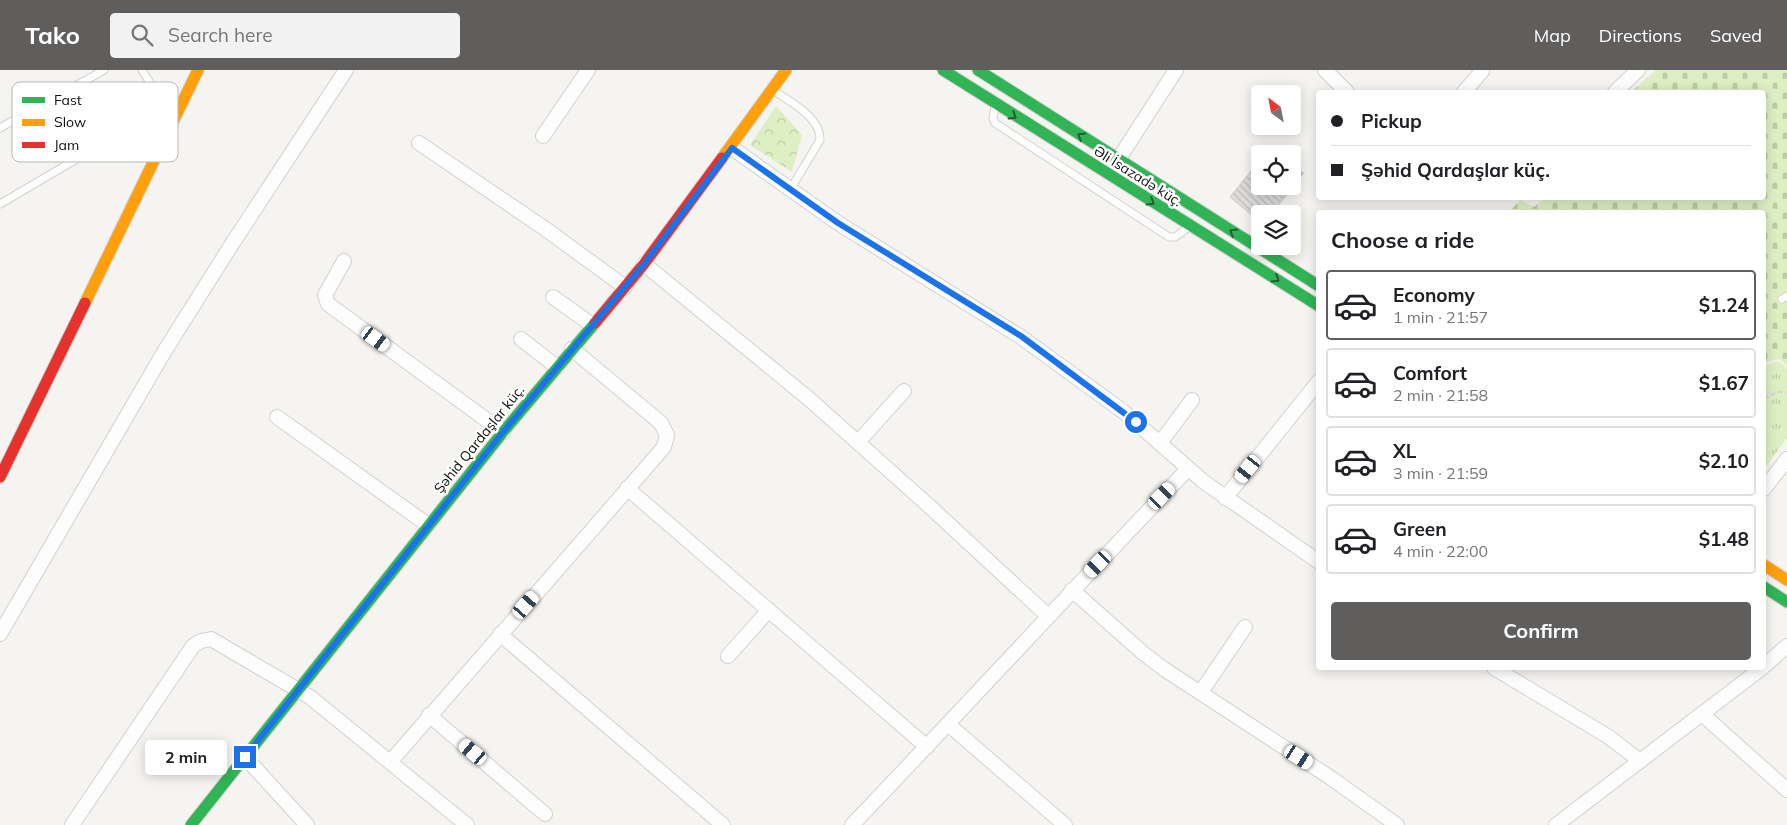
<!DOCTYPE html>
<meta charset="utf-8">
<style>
:root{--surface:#fff;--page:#f2f2f2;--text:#202124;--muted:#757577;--line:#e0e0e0;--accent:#605e5d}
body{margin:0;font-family:Mulish,sans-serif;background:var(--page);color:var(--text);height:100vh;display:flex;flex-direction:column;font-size:19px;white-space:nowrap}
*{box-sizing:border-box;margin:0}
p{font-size:16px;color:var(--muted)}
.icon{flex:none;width:28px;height:28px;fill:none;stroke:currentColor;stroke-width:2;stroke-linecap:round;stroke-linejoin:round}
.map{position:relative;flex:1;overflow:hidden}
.panel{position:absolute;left:1316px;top:140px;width:450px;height:460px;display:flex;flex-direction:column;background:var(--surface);border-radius:5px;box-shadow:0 2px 12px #0003}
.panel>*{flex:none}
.banner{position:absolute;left:1316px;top:20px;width:450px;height:110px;border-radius:5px;box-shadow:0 2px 12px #0003;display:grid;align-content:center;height:110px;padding:0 15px;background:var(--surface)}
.needle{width:32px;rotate:328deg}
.buttons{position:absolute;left:1251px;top:15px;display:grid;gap:10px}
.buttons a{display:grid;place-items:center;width:50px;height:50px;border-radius:5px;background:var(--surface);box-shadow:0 2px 12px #0003;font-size:25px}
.end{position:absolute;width:22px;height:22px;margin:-11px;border:6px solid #1a73e8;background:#fff;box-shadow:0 0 0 2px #fff}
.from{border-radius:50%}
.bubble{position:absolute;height:35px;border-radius:5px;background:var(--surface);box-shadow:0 2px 12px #0003;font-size:16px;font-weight:700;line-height:35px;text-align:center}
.car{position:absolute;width:15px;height:30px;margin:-15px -8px;border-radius:6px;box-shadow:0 0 4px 1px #0007;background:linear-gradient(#fff 24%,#345 0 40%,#fff 0 76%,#345 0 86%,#fff 0)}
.banner b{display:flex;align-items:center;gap:18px;height:48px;font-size:19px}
.banner b+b{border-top:1px solid var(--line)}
.banner i{width:12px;height:12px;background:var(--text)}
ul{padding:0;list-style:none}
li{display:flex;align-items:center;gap:15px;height:70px;margin:0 10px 8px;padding:0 5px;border:2px solid var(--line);border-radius:5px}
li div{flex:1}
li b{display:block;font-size:19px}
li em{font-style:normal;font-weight:700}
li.current{border-color:var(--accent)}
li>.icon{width:45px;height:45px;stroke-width:1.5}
h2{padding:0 15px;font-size:22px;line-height:60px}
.cta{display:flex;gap:10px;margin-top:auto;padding:10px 15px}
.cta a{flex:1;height:58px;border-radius:5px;background:var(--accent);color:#fff;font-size:20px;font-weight:700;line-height:58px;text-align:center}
header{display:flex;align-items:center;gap:30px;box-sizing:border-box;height:70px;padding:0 25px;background:var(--accent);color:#fff}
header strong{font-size:24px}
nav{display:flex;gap:28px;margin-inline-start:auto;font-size:18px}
.search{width:350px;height:45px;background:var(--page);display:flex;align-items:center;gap:12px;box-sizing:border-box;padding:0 18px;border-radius:5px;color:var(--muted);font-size:19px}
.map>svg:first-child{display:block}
</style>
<header>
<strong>Tako</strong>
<div class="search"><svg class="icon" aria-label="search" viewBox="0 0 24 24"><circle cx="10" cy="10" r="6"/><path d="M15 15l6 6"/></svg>Search here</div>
<nav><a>Map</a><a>Directions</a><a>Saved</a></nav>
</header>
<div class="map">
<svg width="1787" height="755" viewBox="0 0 1787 755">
<defs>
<pattern id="forest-crowns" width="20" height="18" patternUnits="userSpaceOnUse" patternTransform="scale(1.25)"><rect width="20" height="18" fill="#deefc3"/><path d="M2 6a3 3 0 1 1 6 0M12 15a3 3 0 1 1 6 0" fill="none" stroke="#bdcca6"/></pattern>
<pattern id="cemetery-stones" width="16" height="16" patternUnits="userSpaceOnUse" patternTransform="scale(1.25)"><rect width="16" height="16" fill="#deefc3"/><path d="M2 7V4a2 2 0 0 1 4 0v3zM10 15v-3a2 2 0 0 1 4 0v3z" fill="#bdcca6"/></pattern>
<pattern id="park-tufts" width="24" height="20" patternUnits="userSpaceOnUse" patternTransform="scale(1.25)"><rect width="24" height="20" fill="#deefc3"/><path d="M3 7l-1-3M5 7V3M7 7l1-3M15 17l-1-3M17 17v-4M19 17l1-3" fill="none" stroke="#bdcca6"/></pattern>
<pattern id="building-back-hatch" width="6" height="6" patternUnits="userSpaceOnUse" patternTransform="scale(1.25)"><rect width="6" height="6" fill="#dedcda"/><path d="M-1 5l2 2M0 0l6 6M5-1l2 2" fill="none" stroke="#bdbcba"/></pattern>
</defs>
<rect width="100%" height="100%" fill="#f6f4f1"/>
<!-- forest -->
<polygon fill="url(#forest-crowns)" points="776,36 802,65 792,102 750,75"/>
<!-- cemetery -->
<polygon fill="url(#cemetery-stones)" points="1656,0 1787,0 1787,296 1779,289 1764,293 1764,142 1509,142 1520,130 1534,137 1544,128 1764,128 1764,22 1631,22"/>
<!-- park -->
<polygon fill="url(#park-tufts)" points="1779,291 1787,299 1787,368 1764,399 1764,295"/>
<!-- shadow -->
<g fill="#0003">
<polygon points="1273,78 1281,84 1267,84"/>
<polygon points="1260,92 1260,116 1292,116 1292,93 1304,103 1271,144 1260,144 1260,150 1232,127"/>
</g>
<!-- building -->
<polygon fill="url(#building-back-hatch)" stroke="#cac9c7" points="1260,90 1260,116 1294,116 1271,144 1260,144 1260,152 1230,127"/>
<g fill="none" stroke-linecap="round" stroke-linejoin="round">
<!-- lane casing -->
<g stroke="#d2d1cf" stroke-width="9">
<g id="lane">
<polyline points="142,0 165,37"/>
<path d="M773,20C790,32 821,47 820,70L790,120"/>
<polyline points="995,38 993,49 995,53 1169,167 1175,167 1189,157"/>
<polyline points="0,58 104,0"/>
<polyline points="0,134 165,37 174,42"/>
<polyline points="1782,229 1787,226"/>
</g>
</g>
<!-- street casing -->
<g stroke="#d2d1cf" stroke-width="16">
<g id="street">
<polyline points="1325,0 1347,22"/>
<polyline points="1464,22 1482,1"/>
<polyline points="1615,22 1638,0"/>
<polyline points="543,66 588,0"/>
<polyline points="419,73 544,158 625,217"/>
<polyline points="732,78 838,153 1021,267 1124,342 1204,412 1319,492"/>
<polyline points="1118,90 1176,0"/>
<polyline points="344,191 325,225 328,234 503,362"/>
<polyline points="644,194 808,328 928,435 1048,546"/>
<polyline points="553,227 592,255"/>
<polyline points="521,269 557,297"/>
<polyline points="277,347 428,455"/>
<polyline points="858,372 904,321"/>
<polyline points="1160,373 1192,330"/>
<polyline points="627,418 927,677"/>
<polyline points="1764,419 1787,389"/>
<polyline points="1225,428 1319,311"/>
<polyline points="1072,520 1143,583 1164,599 1331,708 1397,755"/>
<polyline points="0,564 164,282 232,174 346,0"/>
<polyline points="500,564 723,755"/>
<polyline points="728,586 769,540"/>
<polyline points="1764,596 1787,576"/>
<polyline points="1494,598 1609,667 1640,691"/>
<polyline points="1201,622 1245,557"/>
<polyline points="1702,644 1787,720"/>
<polyline points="429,645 545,744"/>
<polyline points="949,655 1065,755"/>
<polyline points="245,687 307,755"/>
<polyline points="391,691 664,377 667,365 661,353 572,279"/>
<polyline points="72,755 193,576 201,571 211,569 310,627 467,755"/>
<path d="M852,755C965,637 1075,517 1188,399"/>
<polyline points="1556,755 1762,598"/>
</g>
</g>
<!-- fast casing -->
<g stroke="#d2d1cf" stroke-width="13">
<g id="fast">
<polyline points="943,0 1319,236"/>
<polyline points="978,0 1319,216"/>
<polyline points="1764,517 1787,532"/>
<polyline points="191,755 503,362 595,253"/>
</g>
</g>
<!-- slow casing -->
<g stroke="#d2d1cf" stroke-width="13">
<g id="slow">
<polyline points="722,88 786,0"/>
<polyline points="85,233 198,0"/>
<polyline points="1764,495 1787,510"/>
</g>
</g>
<!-- jam casing -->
<g stroke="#d2d1cf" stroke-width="13">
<g id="jam">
<polyline points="595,253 644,194 722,88"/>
<polyline points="0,407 85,233"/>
</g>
</g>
<!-- path -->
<polyline stroke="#d5d5d4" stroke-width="2.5" stroke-dasharray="5 2.5" stroke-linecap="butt" points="1764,328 1778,322 1787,323"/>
<!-- lane -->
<use href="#lane" stroke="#fefdfd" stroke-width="7"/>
<!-- street -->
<use href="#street" stroke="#fefdfd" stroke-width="14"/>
<!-- fast -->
<use href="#fast" stroke="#30b455" stroke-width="11"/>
<!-- slow -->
<use href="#slow" stroke="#ff9f0a" stroke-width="11"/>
<!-- jam -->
<use href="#jam" stroke="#e5322d" stroke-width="11"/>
</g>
<!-- one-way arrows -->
<defs><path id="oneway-chevron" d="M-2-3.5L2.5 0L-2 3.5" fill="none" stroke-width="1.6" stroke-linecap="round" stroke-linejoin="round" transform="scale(1.25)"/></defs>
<g stroke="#206131">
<use href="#oneway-chevron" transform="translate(1013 46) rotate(32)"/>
<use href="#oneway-chevron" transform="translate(1081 66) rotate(-148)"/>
<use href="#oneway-chevron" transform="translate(1151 132) rotate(32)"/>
<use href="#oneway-chevron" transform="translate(1233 162) rotate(-148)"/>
<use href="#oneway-chevron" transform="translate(1276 209) rotate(32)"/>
</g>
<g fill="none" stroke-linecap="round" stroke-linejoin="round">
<!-- route -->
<polyline stroke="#1a73e8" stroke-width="6" points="245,687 503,362 644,194 732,78 838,153 1021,266 1136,352"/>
</g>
<g text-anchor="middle" stroke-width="5" stroke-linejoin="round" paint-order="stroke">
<!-- street labels -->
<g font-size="14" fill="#0f0e0d" stroke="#fff">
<text transform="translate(1138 106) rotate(32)" y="5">Əli İsazadə küç.</text>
<text transform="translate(479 369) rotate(-51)" y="5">Şəhid Qardaşlar küç.</text>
</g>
</g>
<!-- legend -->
<rect x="12" y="12" width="166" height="80" rx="8" fill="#fff" stroke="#b7b7b6" stroke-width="1"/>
<rect x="22" y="27" width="23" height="6" fill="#30b455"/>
<rect x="22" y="49" width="23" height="7" fill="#ff9f0a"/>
<rect x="22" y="72" width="23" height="6" fill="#e5322d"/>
<g font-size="14" fill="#0f0e0d">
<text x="54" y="35">Fast</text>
<text x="54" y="57">Slow</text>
<text x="54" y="80">Jam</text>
</g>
</svg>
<div class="buttons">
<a><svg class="needle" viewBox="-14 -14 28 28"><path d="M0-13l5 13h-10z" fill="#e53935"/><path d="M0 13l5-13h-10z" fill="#757577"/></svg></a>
<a><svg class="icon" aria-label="locate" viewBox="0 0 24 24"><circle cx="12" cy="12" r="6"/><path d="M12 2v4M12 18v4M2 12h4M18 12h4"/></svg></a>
<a><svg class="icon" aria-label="layers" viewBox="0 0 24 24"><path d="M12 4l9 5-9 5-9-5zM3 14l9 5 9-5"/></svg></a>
</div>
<i class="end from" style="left:1136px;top:352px"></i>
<i class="end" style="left:245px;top:687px"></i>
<div class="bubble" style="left:145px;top:670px;width:82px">2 min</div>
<i class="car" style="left:376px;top:269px;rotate:126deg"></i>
<i class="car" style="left:1248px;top:399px;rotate:219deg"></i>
<i class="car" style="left:1162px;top:426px;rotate:44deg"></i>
<i class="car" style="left:1098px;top:494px;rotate:224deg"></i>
<i class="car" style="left:526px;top:535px;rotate:41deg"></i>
<i class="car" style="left:473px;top:682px;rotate:310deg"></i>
<i class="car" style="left:1299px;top:687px;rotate:123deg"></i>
<div class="banner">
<b><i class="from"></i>Pickup</b>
<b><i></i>Şəhid Qardaşlar küç.</b>
</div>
<section class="panel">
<h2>Choose a ride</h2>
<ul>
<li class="current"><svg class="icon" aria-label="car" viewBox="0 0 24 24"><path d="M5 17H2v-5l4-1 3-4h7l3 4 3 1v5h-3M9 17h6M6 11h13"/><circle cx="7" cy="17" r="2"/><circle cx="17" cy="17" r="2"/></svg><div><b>Economy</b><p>1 min · 21:57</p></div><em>$1.24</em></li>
<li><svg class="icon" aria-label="car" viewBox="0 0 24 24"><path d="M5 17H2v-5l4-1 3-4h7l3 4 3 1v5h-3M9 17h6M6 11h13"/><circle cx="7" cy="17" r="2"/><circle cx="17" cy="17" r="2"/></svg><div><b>Comfort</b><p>2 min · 21:58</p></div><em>$1.67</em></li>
<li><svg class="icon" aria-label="car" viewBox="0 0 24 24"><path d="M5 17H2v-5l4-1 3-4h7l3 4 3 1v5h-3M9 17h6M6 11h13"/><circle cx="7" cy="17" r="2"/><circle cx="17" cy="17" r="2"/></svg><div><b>XL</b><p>3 min · 21:59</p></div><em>$2.10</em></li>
<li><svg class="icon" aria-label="car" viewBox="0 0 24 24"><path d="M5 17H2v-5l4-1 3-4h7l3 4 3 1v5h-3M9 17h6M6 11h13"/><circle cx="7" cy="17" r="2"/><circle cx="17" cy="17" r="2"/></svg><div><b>Green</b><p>4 min · 22:00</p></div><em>$1.48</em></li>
</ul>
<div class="cta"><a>Confirm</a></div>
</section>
</div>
